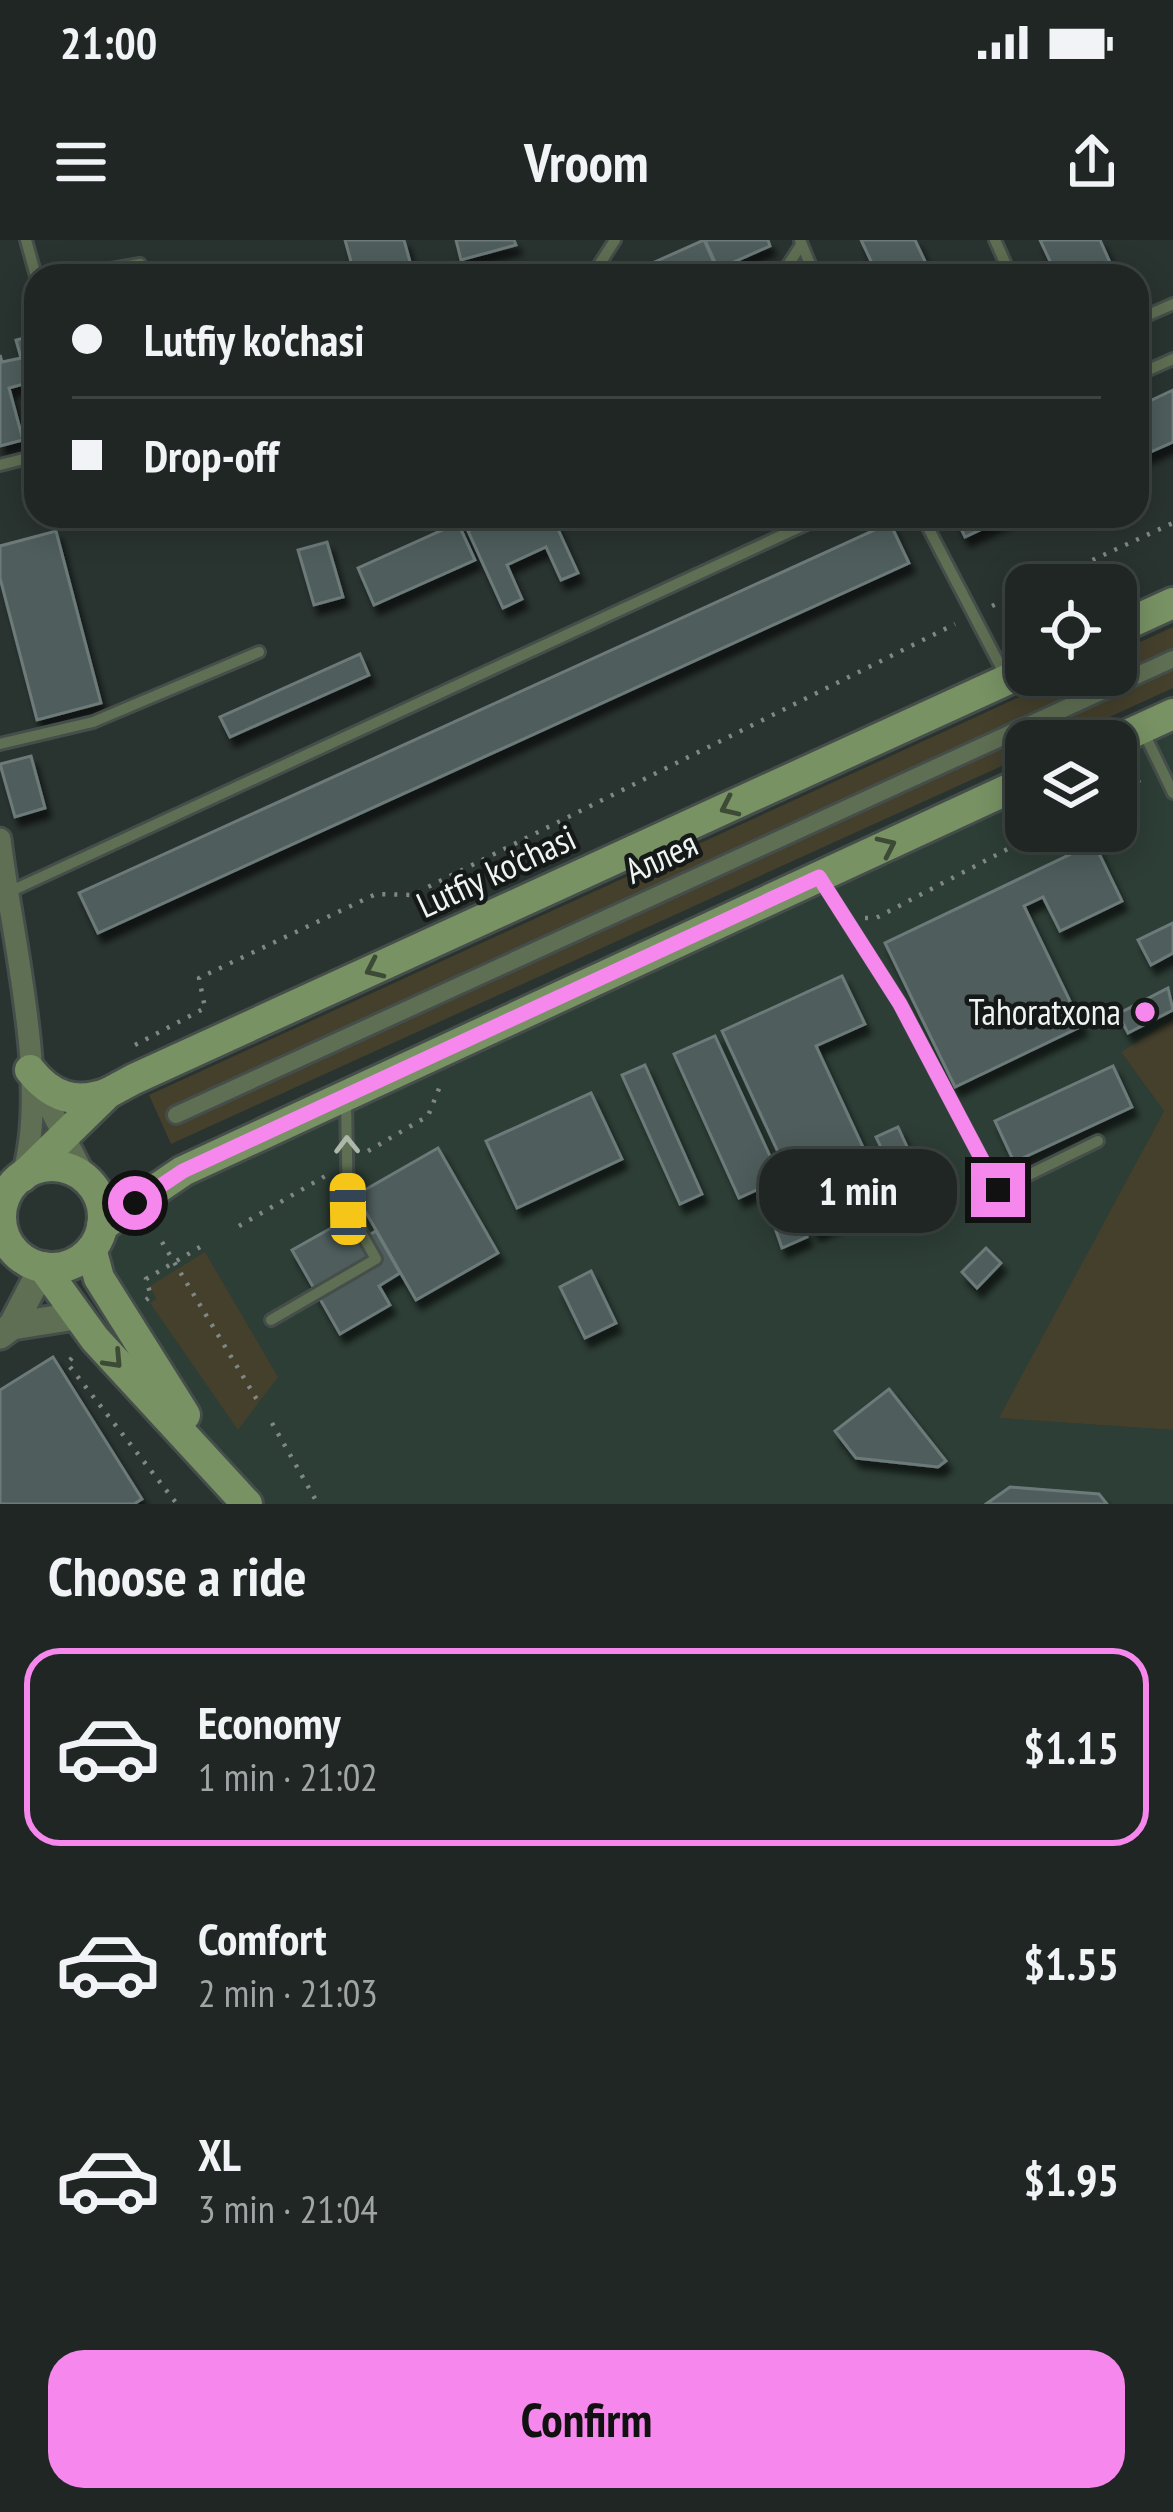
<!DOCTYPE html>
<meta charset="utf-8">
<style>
:root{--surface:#1f2623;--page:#2c3230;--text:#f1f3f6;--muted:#a1a5a6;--line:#3c4341;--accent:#f688ed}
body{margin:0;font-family:"PT Sans Narrow",sans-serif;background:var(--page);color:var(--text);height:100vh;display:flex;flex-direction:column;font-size:45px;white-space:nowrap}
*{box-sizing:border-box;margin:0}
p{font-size:39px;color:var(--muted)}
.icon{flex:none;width:66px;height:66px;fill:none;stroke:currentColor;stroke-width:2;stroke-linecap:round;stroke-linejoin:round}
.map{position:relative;height:1264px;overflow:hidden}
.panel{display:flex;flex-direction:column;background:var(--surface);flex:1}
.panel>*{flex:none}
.hud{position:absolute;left:24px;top:24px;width:1125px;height:264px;border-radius:36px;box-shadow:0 6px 30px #0003,0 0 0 3px var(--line);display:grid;align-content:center;height:264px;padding:0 48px;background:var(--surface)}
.tools{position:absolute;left:1005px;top:324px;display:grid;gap:24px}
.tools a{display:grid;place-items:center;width:132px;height:132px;border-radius:24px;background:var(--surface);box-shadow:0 6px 30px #0003,0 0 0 3px var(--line);font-size:60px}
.end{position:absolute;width:54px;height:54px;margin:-27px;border:15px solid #f688ed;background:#111;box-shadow:0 0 0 6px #111}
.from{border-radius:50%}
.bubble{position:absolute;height:84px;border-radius:36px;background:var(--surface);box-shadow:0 6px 30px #0003,0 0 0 3px var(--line);font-size:39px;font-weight:700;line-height:84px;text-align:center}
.car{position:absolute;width:36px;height:72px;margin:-36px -18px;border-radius:15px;box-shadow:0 0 9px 3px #0007;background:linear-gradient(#f5c518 24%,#345 0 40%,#f5c518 0 76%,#345 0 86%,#f5c518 0)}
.hud b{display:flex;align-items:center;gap:42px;height:114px;font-size:45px}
.hud b+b{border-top:3px solid var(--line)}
.hud i{width:30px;height:30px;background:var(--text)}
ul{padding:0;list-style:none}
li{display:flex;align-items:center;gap:36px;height:198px;margin:0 24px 18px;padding:0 24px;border:6px solid transparent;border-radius:36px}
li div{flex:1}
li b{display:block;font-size:45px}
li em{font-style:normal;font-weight:700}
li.on{border-color:var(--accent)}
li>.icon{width:108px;height:108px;stroke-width:1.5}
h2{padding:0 48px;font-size:54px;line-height:144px}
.cta{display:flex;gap:24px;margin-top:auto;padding:24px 48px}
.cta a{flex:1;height:138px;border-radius:36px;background:var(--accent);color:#111;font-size:48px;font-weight:700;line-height:138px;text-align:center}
.status{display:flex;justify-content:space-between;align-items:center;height:84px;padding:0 60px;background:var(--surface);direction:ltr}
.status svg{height:33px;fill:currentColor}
header{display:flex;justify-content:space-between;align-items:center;height:156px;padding:0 48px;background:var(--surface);font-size:54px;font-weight:700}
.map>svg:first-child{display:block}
</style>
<div class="status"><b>21:00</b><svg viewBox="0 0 49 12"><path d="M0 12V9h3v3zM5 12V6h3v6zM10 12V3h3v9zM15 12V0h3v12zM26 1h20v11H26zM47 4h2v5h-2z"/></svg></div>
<header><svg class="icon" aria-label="menu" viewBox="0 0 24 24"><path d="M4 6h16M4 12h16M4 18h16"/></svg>Vroom<svg class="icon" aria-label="share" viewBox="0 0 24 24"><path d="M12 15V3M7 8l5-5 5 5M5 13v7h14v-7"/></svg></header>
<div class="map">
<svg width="1173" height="1264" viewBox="0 0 1173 1264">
<defs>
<filter id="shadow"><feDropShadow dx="5" dy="9" stdDeviation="3" flood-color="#0009"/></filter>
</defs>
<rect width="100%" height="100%" fill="#29332f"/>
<!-- built -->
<path fill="#2d3e36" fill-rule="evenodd" d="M1173,474V779L1121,812L1164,871L1000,1178L1173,1190V1264H247L99,1038L102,986L1026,542V591H1116V501ZM1094,603L1122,660L1060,690L1043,657L1024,666Z"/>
<!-- green -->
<g fill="#44402c">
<polygon points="1173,387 1173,448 1057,501 1026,501 1026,515 171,904 149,855 1068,435 1116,435 1116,413"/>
<polygon points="1173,779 1173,1190 999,1178 1164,871 1121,812"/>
<polygon points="205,1012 278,1137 238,1190 150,1063 156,1059 150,1046"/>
</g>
<!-- building -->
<g fill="#505d5d" stroke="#6c7a7a" stroke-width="3" filter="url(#shadow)">
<polygon points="345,0 404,0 414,36 355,36"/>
<polygon points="456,0 514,0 516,5 461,20"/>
<polygon points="704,0 720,36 653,36 648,25"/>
<polygon points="705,0 768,0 770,6 718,29"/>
<polygon points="861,0 915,0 932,36 878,36"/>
<polygon points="1040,0 1100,0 1116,36 1057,36"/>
<polygon points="36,95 36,171 27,143 9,148 23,200 0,206 0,115 2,122 21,118 16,100"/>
<polygon points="1173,150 1173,202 1137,218 1137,167"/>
<polygon points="502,276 552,276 578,333 561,340 546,307 507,325 522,359 503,368 468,291"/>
<polygon points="955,276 1010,276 965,297"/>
<polygon points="458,283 475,320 374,365 358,328"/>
<polygon points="890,283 909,323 98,693 79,653"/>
<polygon points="56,291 101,463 37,480 0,338 0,306"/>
<polygon points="327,302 343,357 314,365 298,310"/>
<polygon points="360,414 369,435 230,497 220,477"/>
<polygon points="31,516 45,568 15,577 0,524"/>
<polygon points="1094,603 1122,661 1060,691 1043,657 1024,666 1082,786 955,847 885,703"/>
<polygon points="1173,683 1173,713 1151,725 1138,700"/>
<polygon points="842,736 865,784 816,806 887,959 815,992 722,791"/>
<polygon points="1168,748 1173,770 1128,793 1118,774"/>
<polygon points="715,796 807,997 782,1008 761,948 739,958 674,814"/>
<polygon points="645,825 702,954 680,964 622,835"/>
<polygon points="1113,826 1132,867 1014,922 995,881"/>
<polygon points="591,853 622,919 517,968 486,901"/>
<polygon points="898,887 925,946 904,956 876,897"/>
<polygon points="438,908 498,1013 416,1060 356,955"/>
<polygon points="342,982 355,1003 376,991 400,1033 379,1046 390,1065 340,1094 292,1010"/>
<polygon points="986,1008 1001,1023 977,1048 962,1032"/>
<polygon points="591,1031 616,1083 585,1098 560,1047"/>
<polygon points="53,1117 142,1259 134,1264 0,1264 0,1150"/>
<polygon points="889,1149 946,1221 938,1227 856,1218 835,1191"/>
<polygon points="1010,1247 1099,1254 1107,1264 986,1264"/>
</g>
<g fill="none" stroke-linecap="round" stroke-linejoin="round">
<!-- service casing -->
<g stroke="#454e4a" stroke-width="16">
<g id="service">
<polyline points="26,0 36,36"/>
<polyline points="800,0 815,36"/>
<polyline points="995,0 1011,36"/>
<polyline points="71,36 140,24 143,36"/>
<polyline points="592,36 615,0"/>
<polyline points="781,36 801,5"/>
<polyline points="1137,80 1173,64"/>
<polyline points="1137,135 1173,119"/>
<polyline points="0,225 36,216"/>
<polyline points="922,276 1006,437"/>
<polyline points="1143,491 1173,553"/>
<polyline points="0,504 93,482 259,412"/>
<polyline points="821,640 900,764 998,950 1098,901"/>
<polyline points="9,652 824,276"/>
<polyline points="271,1080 376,1019 348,969 346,863"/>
</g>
</g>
<!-- pedestrian casing -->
<g stroke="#454e4a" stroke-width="22">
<polyline id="pedestrian" points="176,875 1173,419"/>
</g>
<!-- minor casing -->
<g stroke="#454e4a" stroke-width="27">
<g id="minor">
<path d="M0,599C11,695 51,847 22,937"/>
<polyline points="36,841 86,939"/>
</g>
</g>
<!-- tertiary casing -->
<g stroke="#454e4a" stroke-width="33">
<g id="tertiary">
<polyline points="12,1086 75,1076"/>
<polyline points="0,1095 12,1086 43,1027"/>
</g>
</g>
<!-- secondary casing -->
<g stroke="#454e4a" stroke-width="36">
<g id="secondary">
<polyline points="1116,389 1173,363"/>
<polyline points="1114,501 1173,474"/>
<path d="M30,830C51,857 76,865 108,853"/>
<circle cx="52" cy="977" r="51"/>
<polyline points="22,937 108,853 134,839 1026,431"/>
<polyline points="102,986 183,931 1026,541"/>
<polyline points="92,1012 99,1038 185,1175"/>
<polyline points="43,1027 95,1099 247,1264"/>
</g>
</g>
<!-- path -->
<g stroke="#808885" stroke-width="4.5" stroke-dasharray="3 9" stroke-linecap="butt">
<polyline points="1038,345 1173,283"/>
<polyline points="992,366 1026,350"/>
<polyline points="1116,552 1146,537"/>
<polyline points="865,678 876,678 1042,591"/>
<polyline points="135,805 205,768 199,738 376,654 412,655 955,384"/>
<polyline points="368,911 428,876 440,846"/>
<polyline points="239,986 327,935"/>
<polyline points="162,1002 259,1163"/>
<polyline points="146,1060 151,1056 146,1039 200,1007"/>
<polyline points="72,1118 67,1123 177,1264"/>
<polyline points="272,1183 318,1264"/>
</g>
<!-- service -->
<use href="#service" stroke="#5f6f53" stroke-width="10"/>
<!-- pedestrian -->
<use href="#pedestrian" stroke="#5f6f53" stroke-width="16"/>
<!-- minor -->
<use href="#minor" stroke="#5f6f53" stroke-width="21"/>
<!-- tertiary -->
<use href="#tertiary" stroke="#5f6f53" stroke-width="27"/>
<!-- secondary -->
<use href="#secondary" stroke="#789264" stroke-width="30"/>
</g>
<!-- one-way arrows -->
<defs><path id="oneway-chevron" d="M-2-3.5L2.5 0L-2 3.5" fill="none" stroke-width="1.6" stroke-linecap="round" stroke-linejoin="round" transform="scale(3)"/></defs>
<g stroke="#3d4a36">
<use href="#oneway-chevron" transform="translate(729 567) rotate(155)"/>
<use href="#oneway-chevron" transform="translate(887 606) rotate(-25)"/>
<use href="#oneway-chevron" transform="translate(374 729) rotate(155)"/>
<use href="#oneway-chevron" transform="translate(114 1120) rotate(47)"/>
</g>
<use stroke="#aeb8aa" href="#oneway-chevron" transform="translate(347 905) rotate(-91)"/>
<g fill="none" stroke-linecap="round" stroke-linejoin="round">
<!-- route -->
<polyline stroke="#f688ed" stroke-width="15" points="135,963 183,931 819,637 900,764 998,950"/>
</g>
<!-- markers -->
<circle fill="#f688ed" stroke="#151a18" stroke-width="4.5" cx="1145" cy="772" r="12"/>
<g text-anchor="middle" stroke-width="9" stroke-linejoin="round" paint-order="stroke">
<!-- street labels -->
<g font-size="36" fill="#eef4f1" stroke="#151a18">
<text transform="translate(661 617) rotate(-25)" y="13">Аллея</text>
<text transform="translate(496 631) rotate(-25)" y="13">Lutfiy ko'chasi</text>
</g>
<!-- poi labels -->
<g font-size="36" fill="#eef4f1" stroke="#151a18" text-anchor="end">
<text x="1121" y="785">Tahoratxona</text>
</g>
</g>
</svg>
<div class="tools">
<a><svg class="icon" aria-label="locate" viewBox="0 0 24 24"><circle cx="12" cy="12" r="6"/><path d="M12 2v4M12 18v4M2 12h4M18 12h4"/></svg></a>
<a><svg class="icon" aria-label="layers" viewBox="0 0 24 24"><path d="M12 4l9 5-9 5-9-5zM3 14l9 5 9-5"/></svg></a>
</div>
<i class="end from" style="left:135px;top:963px"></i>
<i class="end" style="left:998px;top:950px"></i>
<div class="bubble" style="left:759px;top:909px;width:198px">1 min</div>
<i class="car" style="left:348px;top:969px;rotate:359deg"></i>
<div class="hud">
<b><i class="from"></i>Lutfiy ko'chasi</b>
<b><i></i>Drop-off</b>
</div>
</div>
<section class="panel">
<h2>Choose a ride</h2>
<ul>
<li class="on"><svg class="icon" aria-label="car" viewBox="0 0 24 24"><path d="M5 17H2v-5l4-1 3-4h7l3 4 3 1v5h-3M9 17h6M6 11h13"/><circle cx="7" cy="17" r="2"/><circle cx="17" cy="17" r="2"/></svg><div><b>Economy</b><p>1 min · 21:02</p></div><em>$1.15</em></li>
<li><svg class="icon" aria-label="car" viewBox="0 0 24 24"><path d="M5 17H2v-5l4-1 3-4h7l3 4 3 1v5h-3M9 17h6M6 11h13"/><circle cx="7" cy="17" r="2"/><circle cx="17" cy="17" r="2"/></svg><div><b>Comfort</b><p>2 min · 21:03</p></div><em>$1.55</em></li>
<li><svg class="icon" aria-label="car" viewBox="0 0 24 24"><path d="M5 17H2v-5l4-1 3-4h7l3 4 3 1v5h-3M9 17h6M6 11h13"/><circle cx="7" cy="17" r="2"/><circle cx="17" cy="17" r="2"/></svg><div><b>XL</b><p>3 min · 21:04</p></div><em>$1.95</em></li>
</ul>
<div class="cta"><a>Confirm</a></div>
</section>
